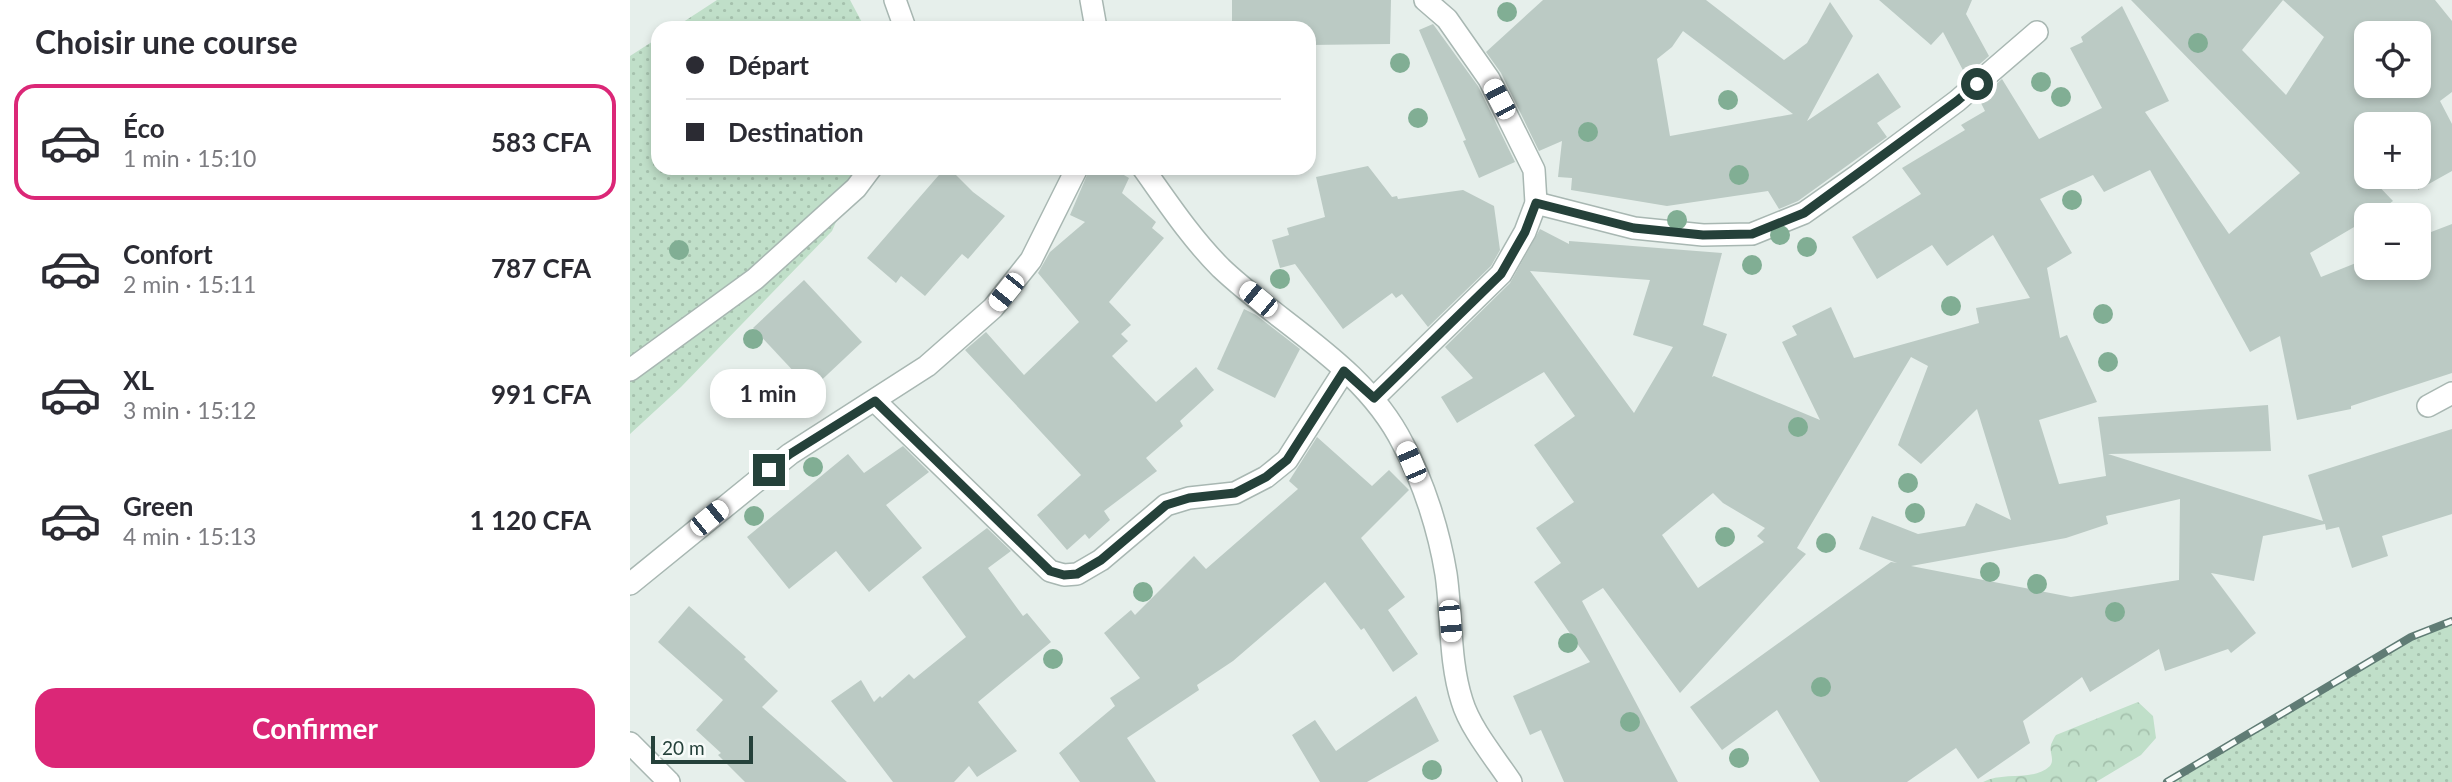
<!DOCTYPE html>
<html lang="fr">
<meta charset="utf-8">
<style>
:root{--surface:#fff;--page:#f2f2f3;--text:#2b2b33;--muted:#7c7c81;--line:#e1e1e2;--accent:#db2777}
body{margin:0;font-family:Lato,sans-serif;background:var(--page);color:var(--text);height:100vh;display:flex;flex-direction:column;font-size:26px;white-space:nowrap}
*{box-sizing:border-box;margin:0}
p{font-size:23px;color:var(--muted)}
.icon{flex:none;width:38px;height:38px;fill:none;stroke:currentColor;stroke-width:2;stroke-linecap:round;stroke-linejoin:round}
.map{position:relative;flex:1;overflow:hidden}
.panel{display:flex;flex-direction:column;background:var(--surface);width:630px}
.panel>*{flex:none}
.top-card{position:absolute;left:21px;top:21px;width:665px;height:154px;border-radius:21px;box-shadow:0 4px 10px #0003;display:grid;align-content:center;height:154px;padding:0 35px;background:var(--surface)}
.buttons{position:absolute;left:1724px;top:21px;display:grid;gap:14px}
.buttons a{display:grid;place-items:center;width:77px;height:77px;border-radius:14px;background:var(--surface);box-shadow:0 4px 10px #0003;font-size:35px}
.scale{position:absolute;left:21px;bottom:18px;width:102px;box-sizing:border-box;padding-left:7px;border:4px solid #25413a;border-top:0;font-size:19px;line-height:24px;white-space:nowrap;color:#25413a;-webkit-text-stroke:5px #f7fbf9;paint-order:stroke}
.end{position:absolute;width:32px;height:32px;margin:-16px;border:9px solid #25413a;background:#fff;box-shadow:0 0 0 4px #fff}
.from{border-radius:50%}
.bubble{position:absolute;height:49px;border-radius:21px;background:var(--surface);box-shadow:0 4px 10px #0003;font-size:23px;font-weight:700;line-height:49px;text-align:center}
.car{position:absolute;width:21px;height:42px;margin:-21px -10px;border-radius:9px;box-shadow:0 0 5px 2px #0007;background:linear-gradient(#fff 24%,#345 0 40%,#fff 0 76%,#345 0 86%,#fff 0)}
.top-card b{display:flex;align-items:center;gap:24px;height:66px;font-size:26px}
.top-card b+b{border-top:2px solid var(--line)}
.top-card i{width:18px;height:18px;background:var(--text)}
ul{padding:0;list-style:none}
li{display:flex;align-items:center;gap:21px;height:116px;margin:0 14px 10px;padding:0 21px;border:4px solid transparent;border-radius:21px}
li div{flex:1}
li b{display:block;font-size:26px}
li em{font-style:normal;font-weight:700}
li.on{border-color:var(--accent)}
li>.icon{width:63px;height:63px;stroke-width:1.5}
h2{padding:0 35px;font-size:32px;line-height:84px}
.cta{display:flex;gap:14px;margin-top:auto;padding:14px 35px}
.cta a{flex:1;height:80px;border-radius:21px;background:var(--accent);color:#fff;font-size:28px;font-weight:700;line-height:80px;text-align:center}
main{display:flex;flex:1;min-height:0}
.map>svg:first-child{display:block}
</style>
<main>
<section class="panel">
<h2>Choisir une course</h2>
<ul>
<li class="on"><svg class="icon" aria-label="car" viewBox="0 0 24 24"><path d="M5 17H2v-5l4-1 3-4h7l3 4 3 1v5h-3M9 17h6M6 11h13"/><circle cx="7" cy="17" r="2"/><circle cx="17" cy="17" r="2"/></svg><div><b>Éco</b><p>1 min · 15:10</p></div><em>583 CFA</em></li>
<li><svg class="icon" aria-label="car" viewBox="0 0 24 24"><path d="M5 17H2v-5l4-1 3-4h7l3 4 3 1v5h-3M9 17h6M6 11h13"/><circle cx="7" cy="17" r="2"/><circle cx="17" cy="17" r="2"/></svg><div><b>Confort</b><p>2 min · 15:11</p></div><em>787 CFA</em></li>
<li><svg class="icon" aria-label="car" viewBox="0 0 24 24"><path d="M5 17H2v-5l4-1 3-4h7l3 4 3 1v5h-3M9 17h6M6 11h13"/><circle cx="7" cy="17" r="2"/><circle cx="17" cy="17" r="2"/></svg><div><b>XL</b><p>3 min · 15:12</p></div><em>991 CFA</em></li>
<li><svg class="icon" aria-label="car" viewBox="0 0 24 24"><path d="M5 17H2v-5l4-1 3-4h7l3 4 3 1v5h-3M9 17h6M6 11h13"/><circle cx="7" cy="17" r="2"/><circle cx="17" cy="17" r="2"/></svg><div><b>Green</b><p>4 min · 15:13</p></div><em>1 120 CFA</em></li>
</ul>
<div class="cta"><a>Confirmer</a></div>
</section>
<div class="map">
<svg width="1822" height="782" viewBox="0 0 1822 782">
<defs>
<pattern id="grass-dots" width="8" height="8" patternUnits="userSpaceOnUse" patternTransform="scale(1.75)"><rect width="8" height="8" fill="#c0dfc9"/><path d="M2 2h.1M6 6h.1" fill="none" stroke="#a5c1ad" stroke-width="1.8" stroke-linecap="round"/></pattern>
<pattern id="forest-crowns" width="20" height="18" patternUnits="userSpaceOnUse" patternTransform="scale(1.75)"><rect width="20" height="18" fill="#c0dfc9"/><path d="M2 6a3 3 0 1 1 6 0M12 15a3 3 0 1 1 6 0" fill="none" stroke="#a5c1ad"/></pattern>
</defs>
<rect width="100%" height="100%" fill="#e6efeb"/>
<!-- grass -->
<g fill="url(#grass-dots)">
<polygon points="87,0 220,0 235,28 44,28"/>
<polygon points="28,38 28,168 230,168 202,231 51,387 0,434 0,56"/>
<polygon points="1822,621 1822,782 1537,782 1781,637"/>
</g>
<!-- forest -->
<path fill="url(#forest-crowns)" d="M1508,702L1523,716L1526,738L1511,755L1466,782H1353C1374,771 1403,782 1420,766C1425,759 1419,753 1421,745C1421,744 1425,736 1426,735Z"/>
<!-- building -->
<g fill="#bbcac4" fill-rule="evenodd">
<polygon points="602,0 761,0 760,44 679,45 679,28 602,28"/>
<path d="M913,0H1076L1154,60L1177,43L1200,2L1223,36L1177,121L1248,73L1271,107L1247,123L1257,137L1168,201L1149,209L1138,191L1037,206L941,190L942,178L928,177L932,141L909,151L871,73L856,52ZM1053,31L1163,114L1040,136L1027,59L1042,47Z"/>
<polygon points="1249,0 1342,0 1336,14 1359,56 1336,76 1313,32 1301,45"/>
<path d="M1501,0H1805L1822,21V92L1810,101L1822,124V171L1788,190V124H1736V177H1740L1763,201L1744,215H1736V220L1680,253L1691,277L1736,259V268H1788V237L1822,224V373L1721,406V409L1667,420L1650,336L1620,352L1520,170L1474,192L1463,175L1410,199L1442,253L1417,268L1430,338L1437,335L1467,402L1409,420L1429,484L1476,476L1468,417L1638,405L1641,451L1478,454L1693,521L1678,475L1822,429V514L1752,536L1758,556L1722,568L1709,527L1696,530L1695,524L1633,536L1624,581L1581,573L1626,633L1601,653L1598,649L1535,671L1529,649L1460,692L1452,677L1393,721L1400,743L1348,779L1326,748L1277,782H1190L1147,710L1092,750L1060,707L1261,562L1267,563L1229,549L1242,516L1288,534L1335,526L1346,503L1381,520L1347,409L1291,464L1268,445L1298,366L1281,357L1167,548L1176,554L1050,693L973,588L952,601L1048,782H934L911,730L900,735L883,696L960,662L904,582L931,563L906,528L944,502L904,445L945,416L914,372L827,423L811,397L843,378L815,347L880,283L910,229L939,244V241L1092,253L1073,325L1097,334L1082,377L1084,376L1190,420L1152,342L1167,335L1162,326L1201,307L1224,358L1349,323L1346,308L1400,298L1363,235L1317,266L1302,245L1247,279L1222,237L1291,194L1272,168L1335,130L1331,125L1355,111L1349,99L1372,79L1409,139L1472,108L1440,48L1453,42L1451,37L1492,6L1539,101L1515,112L1599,234L1670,173ZM1653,0L1694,37L1656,95L1612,50ZM1736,33H1788V86H1736ZM900,271L1020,280L1003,335L1043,347L1004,413ZM1083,493L1093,503L1135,528L1127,536L1134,542L1068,588L1032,535ZM1550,499L1549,580L1441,597L1281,566L1436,538L1478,524L1476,516Z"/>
<polygon points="803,24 848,86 885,162 849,178 833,141 836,140 789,30"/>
<polygon points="738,166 762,197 767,196 768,199 833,190 864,206 870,250 861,266 798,327 772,294 766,298 762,293 713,329 665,264 650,268 642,240 659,235 657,228 695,217 686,177"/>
<polygon points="315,168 319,168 343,192 375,216 338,259 332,254 295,296 271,276 266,283 237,258"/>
<polygon points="460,168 482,168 499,178 492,193 526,222 522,228 534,238 479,302 501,325 491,334 498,341 482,356 526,402 566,367 584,390 550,421 553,426 516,458 527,471 474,511 480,520 459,539 455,534 437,550 407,515 451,475 335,350 356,332 394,375 449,322 408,273 420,252 455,222 440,215"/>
<polygon points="174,280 232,342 181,390 123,328"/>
<polygon points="614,309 626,315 670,349 645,398 587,369"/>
<polygon points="687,437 742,486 759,470 779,490 731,538 775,597 758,610 788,654 763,672 734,628 731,630 695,582 603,661 567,685 569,690 497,738 526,782 450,782 429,753 485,706 480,698 510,678 474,633 501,610 505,615 564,556 576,569 668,489 659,481"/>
<polygon points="273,446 299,472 256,505 292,548 239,592 206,551 159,589 117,537 218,454 234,473"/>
<polygon points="357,528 381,551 358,568 393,616 397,613 421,642 348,702 387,751 347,777 339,766 324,782 263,782 201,701 231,680 244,702 250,696 252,698 279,674 284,679 336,637 292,577"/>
<polygon points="59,606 116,657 114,659 148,691 132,707 217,782 115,782 88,755 91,753 66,730 93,700 28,642"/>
<polygon points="786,696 809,741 737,782 690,782 662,735 685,720 706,751"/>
</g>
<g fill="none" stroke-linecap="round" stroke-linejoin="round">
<!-- minor casing -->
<g stroke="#a8b7b2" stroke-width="24">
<g id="minor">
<polyline points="265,0 275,28"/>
<polyline points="461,0 466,28"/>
<path d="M513,168C538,203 561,238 591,268C652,326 734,366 773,444C794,483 809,531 816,574C822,615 819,661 832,701C840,728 865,758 881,782"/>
<polyline points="906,203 1004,228 1073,235 1122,234 1174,213 1228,175 1327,101 1407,32"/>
<polyline points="0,370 125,279 226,188 241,168"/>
<polyline points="744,398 871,274 895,232 906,203 904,170 859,79 817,19 795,0"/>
<polyline points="245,401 420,571 434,575 447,574 471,560 536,505 559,498 605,493 636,477 657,460 714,371"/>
<polyline points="1798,406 1822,393"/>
<polyline points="0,584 160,454 297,366 363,308 401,260 447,168"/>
<polyline points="0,743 39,782"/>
</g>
</g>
<!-- minor -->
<use href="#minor" stroke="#fff" stroke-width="21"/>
<!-- rail casing -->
<g stroke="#607c75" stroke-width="8">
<polyline id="rail" points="1537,782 1781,637 1822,621"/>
</g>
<!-- rail -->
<use href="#rail" stroke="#f7fbf9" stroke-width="5" stroke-dasharray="16" stroke-linecap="butt"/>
</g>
<!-- trees -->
<g fill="#81ae94">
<circle cx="877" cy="12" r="10"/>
<circle cx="1568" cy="43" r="10"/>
<circle cx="770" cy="63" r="10"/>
<circle cx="1411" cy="82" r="10"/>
<circle cx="1431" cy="97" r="10"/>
<circle cx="1098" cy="100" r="10"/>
<circle cx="788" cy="118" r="10"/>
<circle cx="958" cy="132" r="10"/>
<circle cx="1109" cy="175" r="10"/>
<circle cx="1442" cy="200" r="10"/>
<circle cx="1047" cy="220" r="10"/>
<circle cx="1150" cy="235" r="10"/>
<circle cx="1177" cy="247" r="10"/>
<circle cx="49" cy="250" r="10"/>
<circle cx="1122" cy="265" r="10"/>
<circle cx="650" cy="279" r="10"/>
<circle cx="1321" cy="306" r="10"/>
<circle cx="1473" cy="314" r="10"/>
<circle cx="123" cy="339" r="10"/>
<circle cx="1478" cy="362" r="10"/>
<circle cx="1168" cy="427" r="10"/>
<circle cx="183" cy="467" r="10"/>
<circle cx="1278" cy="483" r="10"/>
<circle cx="1285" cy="513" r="10"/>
<circle cx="124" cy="516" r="10"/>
<circle cx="1095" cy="537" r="10"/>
<circle cx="1196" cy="543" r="10"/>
<circle cx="1360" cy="572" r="10"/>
<circle cx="1407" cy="584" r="10"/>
<circle cx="513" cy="592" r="10"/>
<circle cx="1485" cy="612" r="10"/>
<circle cx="938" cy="643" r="10"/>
<circle cx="423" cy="659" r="10"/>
<circle cx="1191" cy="687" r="10"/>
<circle cx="1000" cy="722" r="10"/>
<circle cx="1109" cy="758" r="10"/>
<circle cx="802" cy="770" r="10"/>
</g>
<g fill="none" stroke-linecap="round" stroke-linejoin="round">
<!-- route -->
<polyline stroke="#25413a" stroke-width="9" points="139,470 160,454 245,401 420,571 434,575 447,574 471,560 536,505 559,498 605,493 636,477 657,460 714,371 744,398 871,274 895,232 906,203 1004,228 1073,235 1122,234 1174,213 1327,101 1347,84"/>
</g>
</svg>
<div class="buttons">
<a><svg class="icon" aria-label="locate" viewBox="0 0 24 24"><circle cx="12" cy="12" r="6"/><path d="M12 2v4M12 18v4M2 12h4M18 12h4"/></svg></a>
<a>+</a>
<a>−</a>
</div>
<div class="scale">20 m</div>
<i class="end from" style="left:1347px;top:84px"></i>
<i class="end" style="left:139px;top:470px"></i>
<div class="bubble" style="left:80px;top:369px;width:116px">1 min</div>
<i class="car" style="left:869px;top:99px;rotate:332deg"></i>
<i class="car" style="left:376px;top:292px;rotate:219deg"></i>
<i class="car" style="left:628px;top:299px;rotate:310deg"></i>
<i class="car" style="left:781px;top:462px;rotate:337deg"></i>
<i class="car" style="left:79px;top:518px;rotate:51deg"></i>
<i class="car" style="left:820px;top:621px;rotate:175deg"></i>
<div class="top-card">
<b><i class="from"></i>Départ</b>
<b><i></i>Destination</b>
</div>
</div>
</main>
